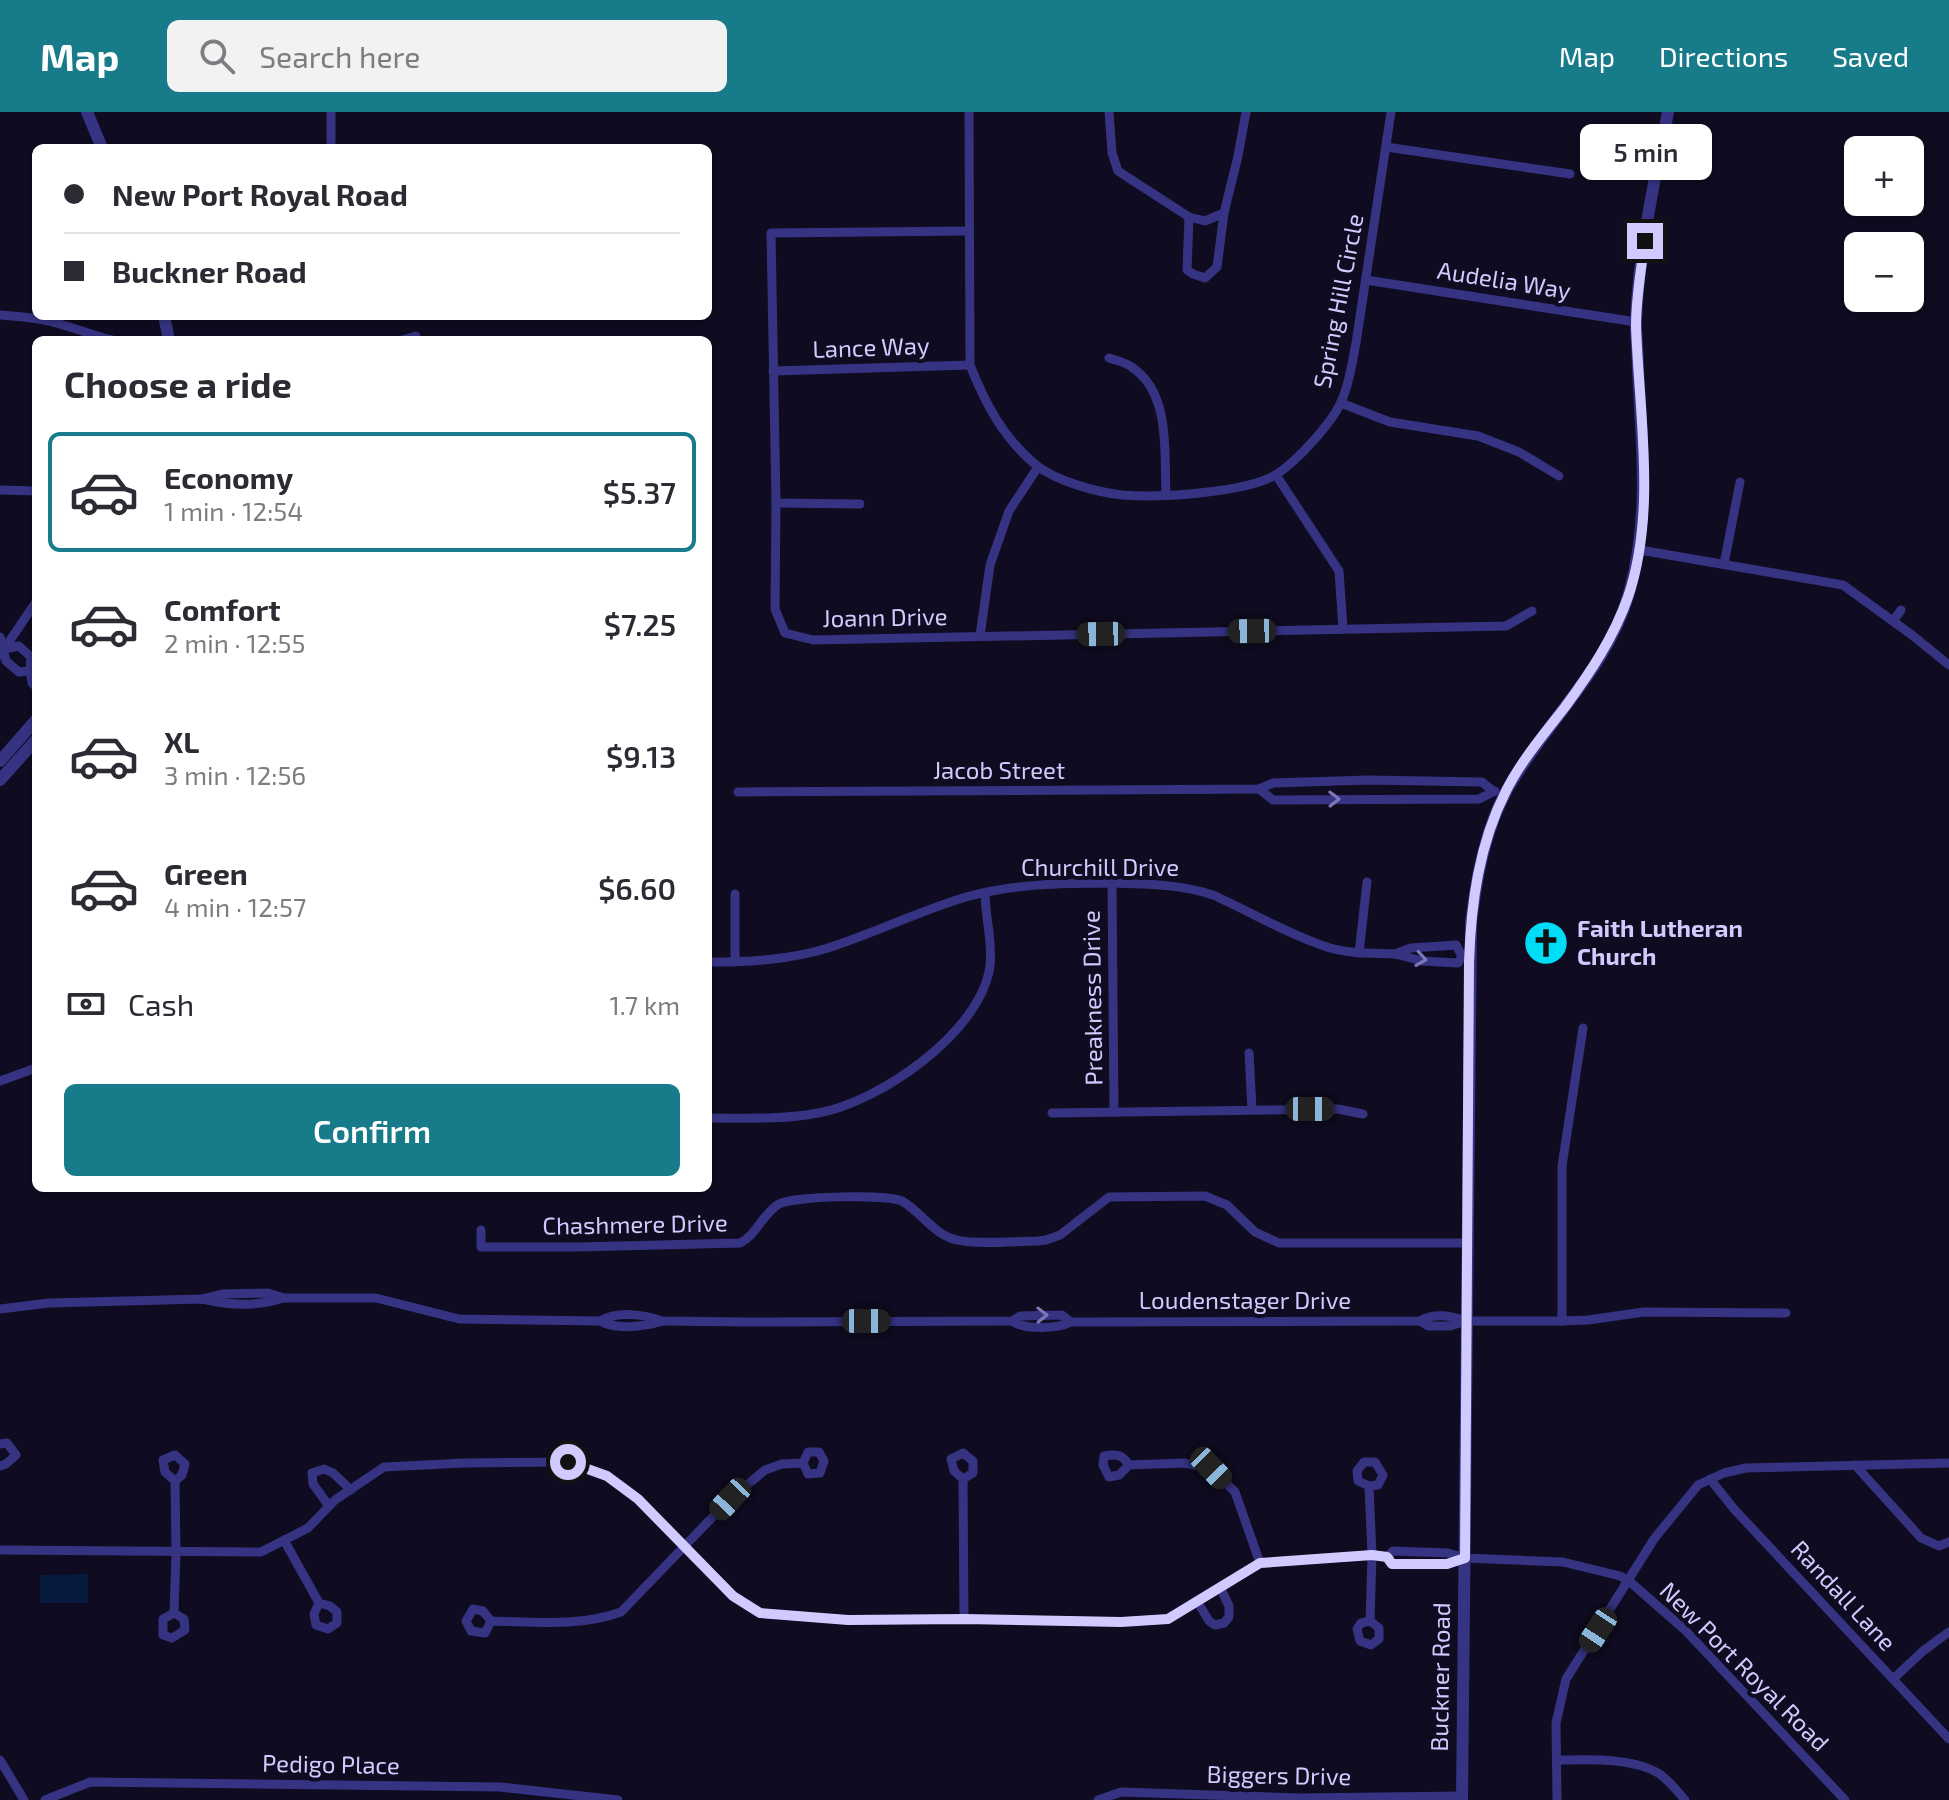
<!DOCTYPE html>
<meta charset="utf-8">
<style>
:root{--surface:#fff;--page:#f2f2f3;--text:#2b2b33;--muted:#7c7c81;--line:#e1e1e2;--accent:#187b8a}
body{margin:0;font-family:"Exo 2",sans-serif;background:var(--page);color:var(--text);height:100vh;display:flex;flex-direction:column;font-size:30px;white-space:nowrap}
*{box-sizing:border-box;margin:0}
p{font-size:26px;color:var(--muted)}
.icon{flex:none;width:44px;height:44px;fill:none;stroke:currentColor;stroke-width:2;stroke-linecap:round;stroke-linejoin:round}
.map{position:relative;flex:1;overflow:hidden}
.details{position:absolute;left:32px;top:224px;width:680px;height:856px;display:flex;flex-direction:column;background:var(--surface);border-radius:12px;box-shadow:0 2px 6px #0004}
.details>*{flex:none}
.banner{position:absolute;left:32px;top:32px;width:680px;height:176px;border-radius:12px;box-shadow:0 2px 6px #0004;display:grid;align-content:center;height:176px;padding:0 32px;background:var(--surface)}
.tools{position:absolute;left:1844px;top:24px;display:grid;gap:16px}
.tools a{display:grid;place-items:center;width:80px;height:80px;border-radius:12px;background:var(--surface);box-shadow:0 2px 6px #0004;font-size:40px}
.end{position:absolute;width:36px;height:36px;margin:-18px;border:10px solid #d1caff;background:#111;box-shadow:0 0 0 4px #111}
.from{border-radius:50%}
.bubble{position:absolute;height:56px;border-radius:12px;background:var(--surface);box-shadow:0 2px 6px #0004;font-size:26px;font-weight:600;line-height:56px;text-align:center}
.car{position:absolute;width:24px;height:48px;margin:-24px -12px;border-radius:10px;box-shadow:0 0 6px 2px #0007;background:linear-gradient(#222 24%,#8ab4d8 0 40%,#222 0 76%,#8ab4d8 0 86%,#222 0)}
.banner b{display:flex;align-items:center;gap:28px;height:76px;font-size:30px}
.banner b+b{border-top:2px solid var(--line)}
.banner i{width:20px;height:20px;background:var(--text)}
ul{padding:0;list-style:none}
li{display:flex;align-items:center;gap:24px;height:120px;margin:0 16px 12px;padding:0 16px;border:4px solid transparent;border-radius:12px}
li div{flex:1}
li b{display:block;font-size:30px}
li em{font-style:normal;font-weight:600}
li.selected{border-color:var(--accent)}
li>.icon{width:72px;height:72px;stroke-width:1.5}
h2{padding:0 32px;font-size:36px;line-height:96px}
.pay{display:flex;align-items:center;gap:20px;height:88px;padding:0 32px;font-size:30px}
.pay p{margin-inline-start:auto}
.cta{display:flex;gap:16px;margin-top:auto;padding:16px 32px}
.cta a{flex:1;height:92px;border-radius:12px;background:var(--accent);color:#fff;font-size:32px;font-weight:600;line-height:92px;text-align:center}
header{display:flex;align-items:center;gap:48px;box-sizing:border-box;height:112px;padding:0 40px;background:var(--accent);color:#fff}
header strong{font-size:38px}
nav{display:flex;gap:44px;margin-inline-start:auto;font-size:28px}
.search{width:560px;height:72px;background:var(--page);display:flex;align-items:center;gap:20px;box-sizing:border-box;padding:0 28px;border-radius:12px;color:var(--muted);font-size:30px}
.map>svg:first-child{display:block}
</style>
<header>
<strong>Map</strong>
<div class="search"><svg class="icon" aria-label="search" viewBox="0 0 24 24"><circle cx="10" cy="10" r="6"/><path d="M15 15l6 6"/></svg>Search here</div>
<nav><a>Map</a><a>Directions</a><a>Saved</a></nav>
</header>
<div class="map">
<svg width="1949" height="1688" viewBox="0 0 1949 1688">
<rect width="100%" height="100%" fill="#0f0b20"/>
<!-- water -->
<polygon fill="#061a3e" points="88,1462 88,1491 40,1491 40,1463"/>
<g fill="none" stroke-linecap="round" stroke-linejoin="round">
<!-- minor -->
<g stroke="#363382" stroke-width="9">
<polyline points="331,0 331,36"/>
<path d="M969,0L970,253C985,291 1003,326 1036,353C1056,369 1096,380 1122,383C1157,386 1248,381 1277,362C1297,349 1332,311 1341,290C1350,271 1352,250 1356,231L1391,0"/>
<polyline points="1109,0 1112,41 1118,59 1189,105 1205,109 1224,101 1238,44 1246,0"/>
<polyline points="1386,35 1570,62"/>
<polyline points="1189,105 1187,158 1193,162 1205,166 1217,155 1224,101"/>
<polyline points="968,119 771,121 776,391 775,497 785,521 813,528 1506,514 1532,499"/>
<polyline points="1366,168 1636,210"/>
<path d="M0,203C21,205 43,206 63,213C80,218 95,224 112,228"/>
<polyline points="402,228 416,224"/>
<path d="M1109,246C1117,249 1126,250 1133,256C1171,282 1164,342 1166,382"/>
<polyline points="773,259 970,253"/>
<polyline points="1341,291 1390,310 1478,324 1519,340 1559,364"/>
<polyline points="1276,363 1339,459 1343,517"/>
<polyline points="0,378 36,379"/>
<polyline points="776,391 860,392"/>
<polyline points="1640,438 1843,473 1912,523 1949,553"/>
<polyline points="1724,452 1740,370"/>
<polyline points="1893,509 1901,498"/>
<polyline points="980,524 990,453 1009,399 1038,355"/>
<polyline points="0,525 4,537 19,534 31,545 30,559 36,558"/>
<polyline points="3,536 6,549 19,560 30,559 32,571 36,575"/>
<polyline points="0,543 36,490"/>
<polyline points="1259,677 1273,688 1479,687 1495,679"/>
<polyline points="738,680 1259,677 1273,671 1368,668 1482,670 1493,679"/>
<polyline points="1112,771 1114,1000"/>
<polyline points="1359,841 1367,770"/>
<polyline points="1462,844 1456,833 1411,836 1395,842 1422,849 1458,851 1462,844 1470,844"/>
<path d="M708,850C749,850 789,848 828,836C875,821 919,799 966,785C1014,772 1061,771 1111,771C1146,772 1179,772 1213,783C1251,800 1287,822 1327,835C1348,842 1373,841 1395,842"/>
<polyline points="735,850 735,782"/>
<polyline points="1583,916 1562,1054 1562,1209 1588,1208 1644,1200 1786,1201"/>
<polyline points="1249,941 1252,997"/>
<polyline points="0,969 36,956"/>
<polyline points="1052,1001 1338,997 1363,1002"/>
<path d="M708,1006C744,1006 782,1008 818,1001C880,990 981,920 990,854C993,829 985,805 985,781"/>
<path d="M481,1118V1135H577L740,1131C757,1123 762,1102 779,1092C793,1084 888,1082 902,1089C921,1100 934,1123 957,1128C977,1133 1016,1129 1038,1129L1046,1128L1060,1123L1109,1085L1205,1084L1227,1093L1255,1120L1279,1131H1467"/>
<path d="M202,1187L222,1182L268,1181L284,1186H376L459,1207L600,1209C616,1218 644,1215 662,1209"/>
<path d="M0,1197L49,1191L202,1187C228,1193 257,1195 283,1186"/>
<path d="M600,1209C617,1199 644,1202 662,1209L749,1210L1012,1209L1020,1204L1062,1203L1071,1210"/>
<path d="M1012,1209C1025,1218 1057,1217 1071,1210L1420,1209C1435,1200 1451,1204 1466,1209"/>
<polyline points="1420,1209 1428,1214 1450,1214 1466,1209 1562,1209"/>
<polyline points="0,1332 7,1331 16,1343 6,1352 0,1354"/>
<path d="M1129,1353C1122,1342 1116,1342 1104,1344L1103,1353L1109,1365L1119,1363L1129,1353L1184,1351L1211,1356L1235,1380L1260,1451"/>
<polyline points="1855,1353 1921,1426 1939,1434 1949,1430"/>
<polyline points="963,1367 954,1359 951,1347 963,1341 973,1349 973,1361 963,1367 964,1507"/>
<polyline points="1710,1367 1734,1397 1949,1627"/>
<polyline points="1369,1374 1358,1369 1357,1359 1364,1350 1375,1350 1383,1363 1378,1373 1369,1374 1372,1443 1370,1509 1379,1516 1379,1527 1371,1533 1360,1529 1357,1517 1361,1511 1370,1509"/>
<polyline points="329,1394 313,1372 312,1361 324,1357 333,1361 351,1378"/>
<polyline points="284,1428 319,1491 314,1502 316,1513 328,1517 337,1511 337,1500 330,1494 319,1491"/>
<polyline points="0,1438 261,1440 308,1416 335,1388 384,1355 464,1351 568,1350 607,1364 638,1387 733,1484 760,1501 848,1508 964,1507 1121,1510 1168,1507 1260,1451 1372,1443 1387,1445"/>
<polyline points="1465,1446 1447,1452 1392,1452 1387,1445 1393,1439 1448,1441 1465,1446 1563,1450 1620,1464 1629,1469 1685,1518 1845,1688"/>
<polyline points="1197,1489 1209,1509 1215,1513 1224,1511 1229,1505 1229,1494 1220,1475"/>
<polyline points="174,1501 184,1507 185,1518 172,1526 163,1523 163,1507 174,1501 176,1440 175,1369 182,1363 185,1352 175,1343 163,1348 165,1360 175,1369"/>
<path d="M491,1509L483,1499L473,1497L466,1509L471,1519L485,1521L491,1509C535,1510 580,1515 621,1500L730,1387L765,1358L782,1352L803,1351L808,1362L820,1361L824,1349L819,1340H808L803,1351"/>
<polyline points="1893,1567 1923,1539 1949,1520"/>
<polyline points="0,1648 24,1688"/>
<path d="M1557,1648C1588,1648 1631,1645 1658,1661C1669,1668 1677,1679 1685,1688"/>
<polyline points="45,1688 90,1670 500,1675 618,1688"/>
<polyline points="1098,1688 1121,1680 1299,1686 1462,1684"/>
<polyline points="1557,1688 1556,1611 1566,1567 1654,1427 1698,1373 1724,1361 1746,1356 1949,1351"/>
</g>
<!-- tertiary -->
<g stroke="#363382" stroke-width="12">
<polyline points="87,0 102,36"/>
<polyline points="164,204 169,228"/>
<polyline points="0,649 36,608"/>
<polyline points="0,668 36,628"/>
<path d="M1462,1688L1471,810C1477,764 1485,717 1508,676C1546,610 1608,556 1629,481C1650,408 1642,333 1638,258C1638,242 1636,226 1636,210C1638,142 1655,67 1668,0"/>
</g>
</g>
<!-- one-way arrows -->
<defs><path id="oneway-chevron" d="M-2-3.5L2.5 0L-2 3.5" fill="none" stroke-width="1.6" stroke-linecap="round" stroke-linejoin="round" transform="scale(2)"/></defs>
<g stroke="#7c77ba">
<use href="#oneway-chevron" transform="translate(1334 687) rotate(-1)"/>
<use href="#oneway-chevron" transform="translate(1421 847) rotate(9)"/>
<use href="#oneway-chevron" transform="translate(1042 1203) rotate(-1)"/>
</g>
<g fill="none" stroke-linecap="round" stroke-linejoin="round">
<!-- route -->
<path stroke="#d1caff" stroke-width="10" d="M568,1350L607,1364L638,1387L733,1484L760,1501L848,1508L964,1507L1121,1510L1168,1507L1260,1451L1372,1443L1387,1445L1392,1452H1447L1465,1446L1469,850C1471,791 1479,732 1506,679C1521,649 1544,622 1565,595C1590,561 1614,525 1628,485C1657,400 1639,301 1636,214C1636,186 1641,157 1645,129"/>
</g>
<!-- icons -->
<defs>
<g id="church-disc" transform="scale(2.3)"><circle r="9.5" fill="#00dcf5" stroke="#0f0b20"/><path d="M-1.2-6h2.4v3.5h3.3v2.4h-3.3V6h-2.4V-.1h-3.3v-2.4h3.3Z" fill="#111"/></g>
</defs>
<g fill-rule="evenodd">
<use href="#church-disc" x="1546" y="831"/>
</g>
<g text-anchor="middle" stroke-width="8" stroke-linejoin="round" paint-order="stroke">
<!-- street labels -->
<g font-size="24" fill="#d1caff" stroke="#0f0b20">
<text transform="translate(1504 169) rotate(9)" y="8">Audelia Way</text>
<text transform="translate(1339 189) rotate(-79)" y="8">Spring Hill Circle</text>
<text transform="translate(871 236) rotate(-2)" y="8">Lance Way</text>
<text transform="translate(885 506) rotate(-1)" y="8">Joann Drive</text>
<text x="999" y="667">Jacob Street</text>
<text x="1100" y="764">Churchill Drive</text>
<text transform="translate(1093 886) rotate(-91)" y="8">Preakness Drive</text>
<text transform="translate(635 1113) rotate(-1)" y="8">Chashmere Drive</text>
<text x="1245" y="1197">Loudenstager Drive</text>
<text transform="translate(1843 1484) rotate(47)" y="8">Randall Lane</text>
<text transform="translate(1744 1555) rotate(45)" y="8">New Port Royal Road</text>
<text transform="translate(1441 1565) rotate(-89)" y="8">Buckner Road</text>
<text transform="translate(331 1653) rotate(1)" y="8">Pedigo Place</text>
<text transform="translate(1279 1664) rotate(1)" y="8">Biggers Drive</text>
</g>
<!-- poi labels -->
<g font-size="24" font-weight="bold" fill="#d1caff" stroke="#0f0b20" text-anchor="start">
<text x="1577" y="825">Faith Lutheran<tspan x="1577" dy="28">Church</tspan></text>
</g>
</g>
</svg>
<div class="tools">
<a>+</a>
<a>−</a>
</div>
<i class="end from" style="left:568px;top:1350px"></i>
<i class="end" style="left:1645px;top:129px"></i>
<div class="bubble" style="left:1580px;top:12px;width:132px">5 min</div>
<i class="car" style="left:1252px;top:519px;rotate:269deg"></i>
<i class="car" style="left:1101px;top:522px;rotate:269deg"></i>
<i class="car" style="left:1310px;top:997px;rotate:90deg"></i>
<i class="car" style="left:866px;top:1209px;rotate:90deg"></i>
<i class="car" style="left:1211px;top:1356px;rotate:136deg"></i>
<i class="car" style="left:730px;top:1387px;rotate:223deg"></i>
<i class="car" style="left:1598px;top:1518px;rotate:213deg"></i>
<div class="banner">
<b><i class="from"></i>New Port Royal Road</b>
<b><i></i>Buckner Road</b>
</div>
<section class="details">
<h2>Choose a ride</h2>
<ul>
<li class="selected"><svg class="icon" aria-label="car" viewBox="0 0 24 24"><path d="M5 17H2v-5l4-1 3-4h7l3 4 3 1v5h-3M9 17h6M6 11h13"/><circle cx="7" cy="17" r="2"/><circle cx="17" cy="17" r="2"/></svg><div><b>Economy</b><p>1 min · 12:54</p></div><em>$5.37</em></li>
<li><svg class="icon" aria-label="car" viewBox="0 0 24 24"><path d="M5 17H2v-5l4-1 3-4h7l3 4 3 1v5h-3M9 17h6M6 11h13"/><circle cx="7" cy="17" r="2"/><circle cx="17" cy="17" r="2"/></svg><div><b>Comfort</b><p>2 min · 12:55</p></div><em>$7.25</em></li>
<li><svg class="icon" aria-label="car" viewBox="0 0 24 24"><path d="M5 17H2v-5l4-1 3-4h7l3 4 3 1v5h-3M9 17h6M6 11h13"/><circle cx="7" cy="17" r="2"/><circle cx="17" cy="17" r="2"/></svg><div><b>XL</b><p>3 min · 12:56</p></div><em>$9.13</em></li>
<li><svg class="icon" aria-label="car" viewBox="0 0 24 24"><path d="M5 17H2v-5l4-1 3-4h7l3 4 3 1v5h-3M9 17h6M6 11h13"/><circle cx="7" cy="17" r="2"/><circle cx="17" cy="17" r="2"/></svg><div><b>Green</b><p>4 min · 12:57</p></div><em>$6.60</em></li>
</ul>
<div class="pay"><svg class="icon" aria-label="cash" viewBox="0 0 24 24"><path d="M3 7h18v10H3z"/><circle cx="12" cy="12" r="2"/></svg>Cash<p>1.7 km</p></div>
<div class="cta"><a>Confirm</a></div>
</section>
</div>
